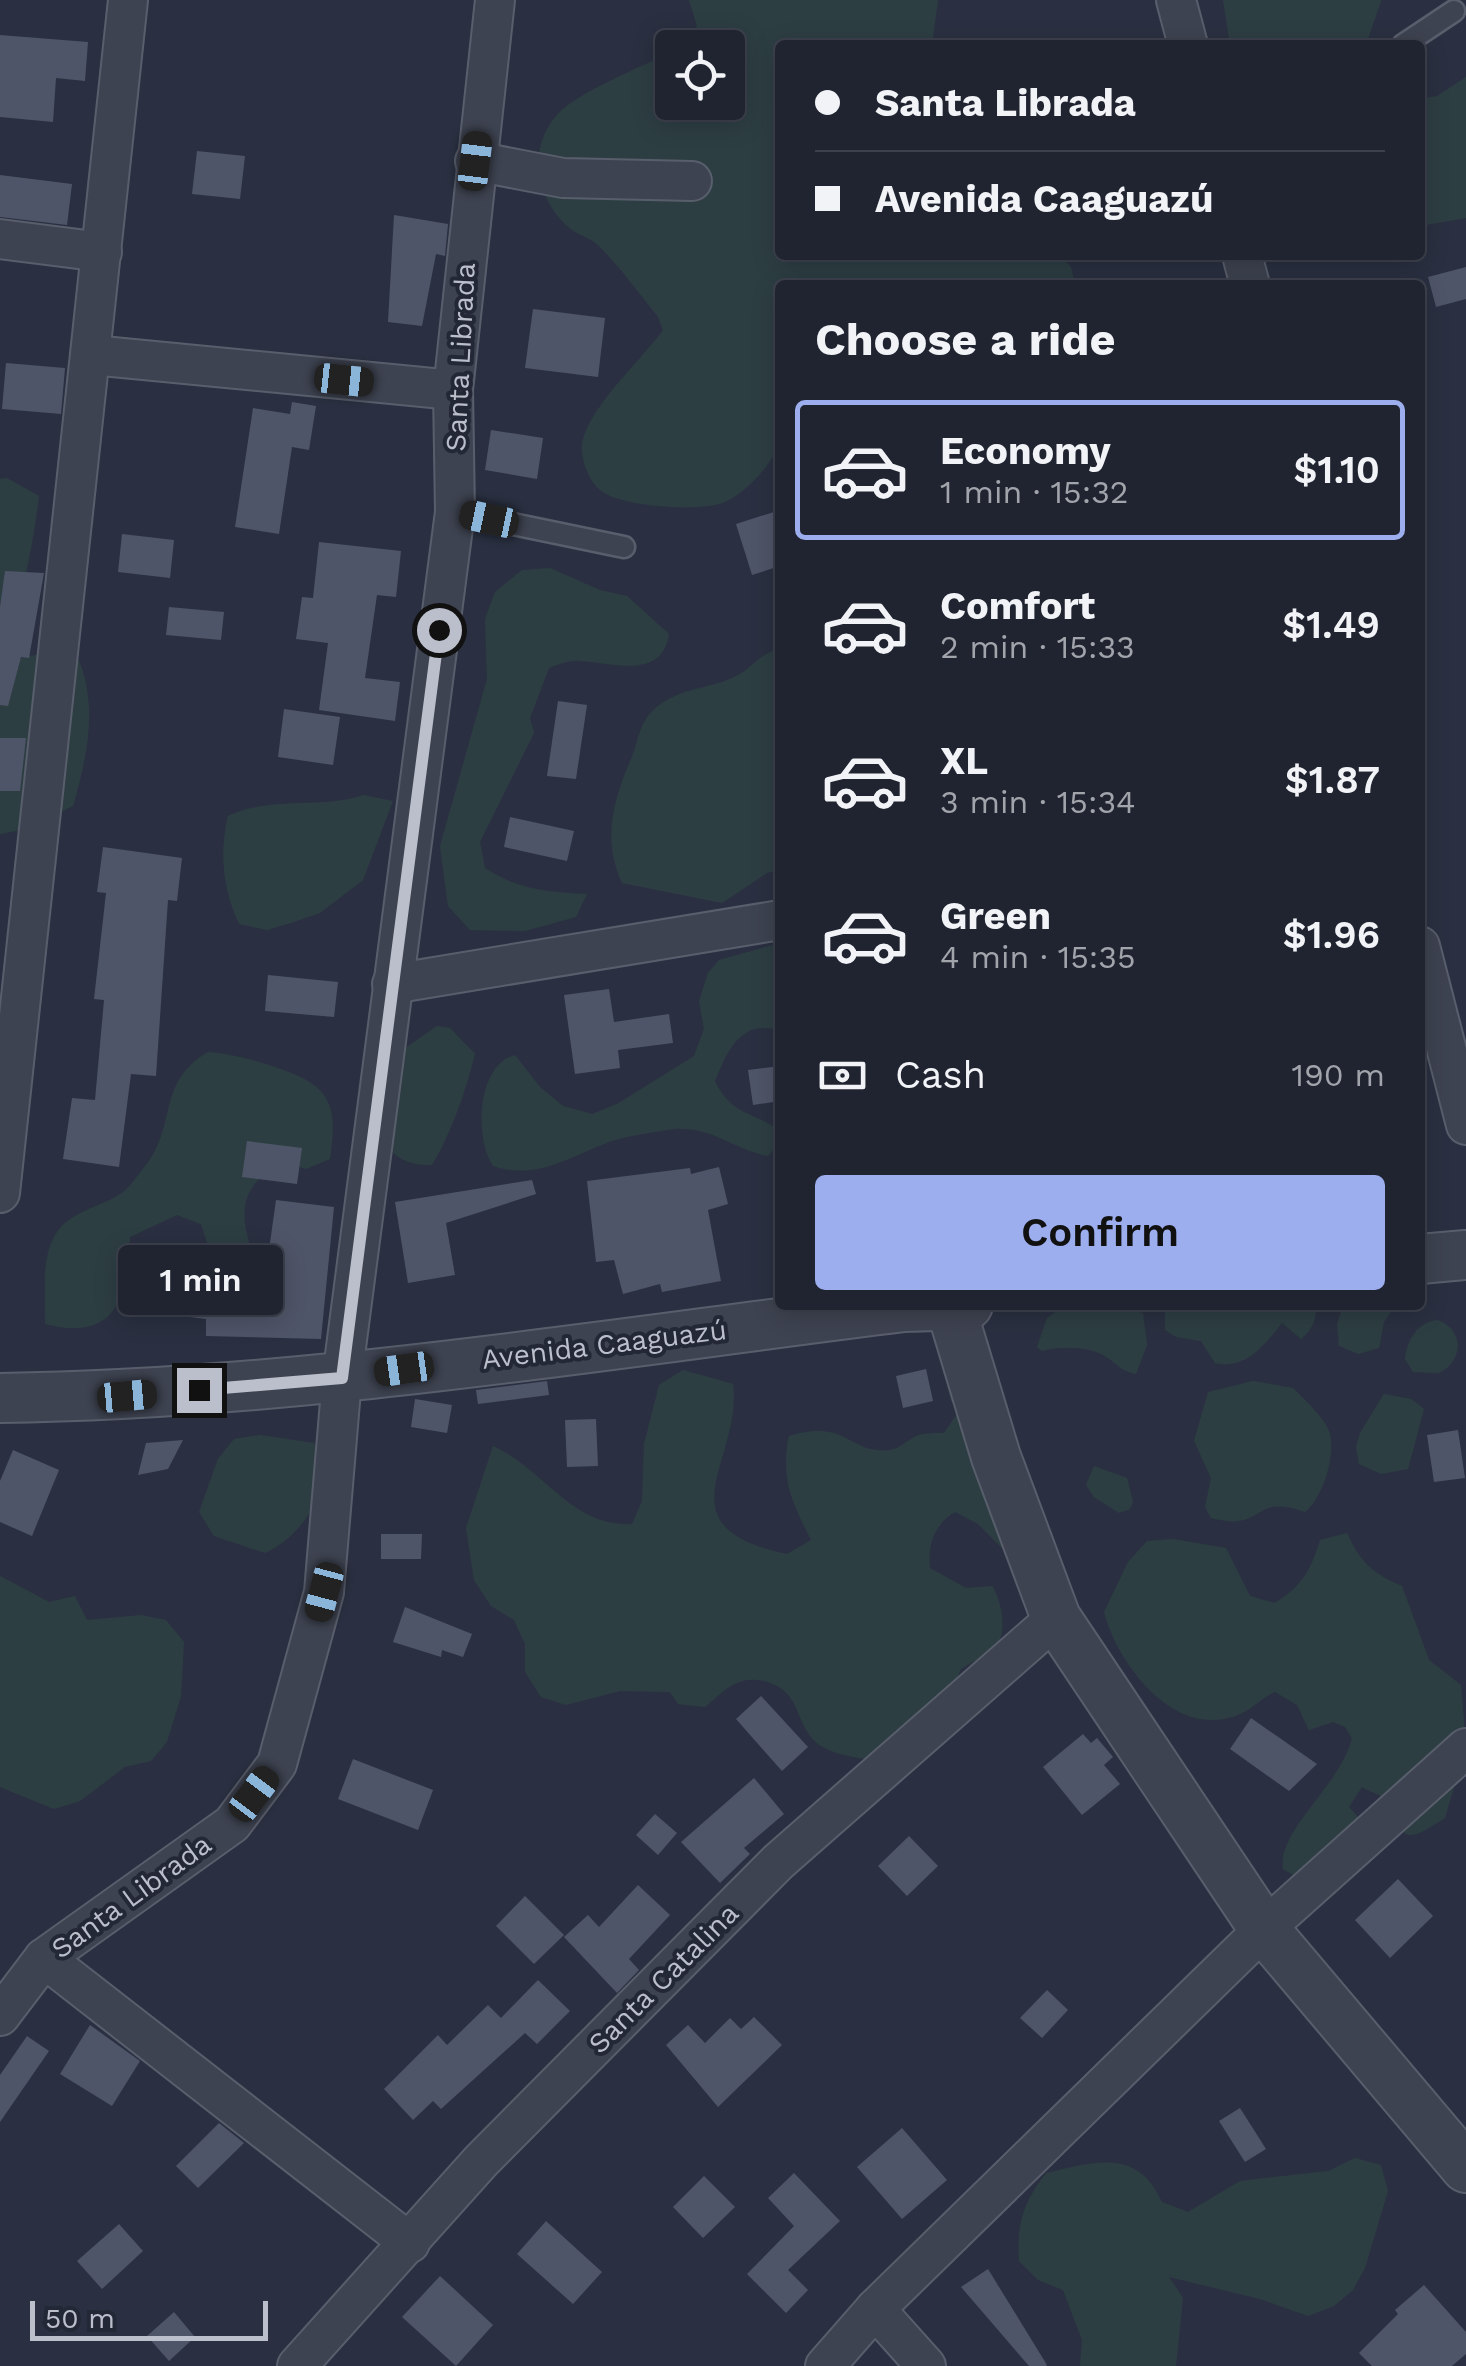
<!DOCTYPE html>
<meta charset="utf-8">
<style>
:root{--surface:#202431;--page:#282c39;--text:#f1f3f6;--muted:#a2a4ab;--line:#3d414d;--accent:#9daeef}
body{margin:0;font-family:"Work Sans",sans-serif;background:var(--page);color:var(--text);height:100vh;display:flex;flex-direction:column;font-size:38px;white-space:nowrap}
*{box-sizing:border-box;margin:0}
p{font-size:32px;color:var(--muted)}
.icon{flex:none;width:55px;height:55px;fill:none;stroke:currentColor;stroke-width:2;stroke-linecap:round;stroke-linejoin:round}
.map{position:relative;flex:1;overflow:hidden}
.details{position:absolute;left:775px;top:280px;width:650px;height:1030px;display:flex;flex-direction:column;background:var(--surface);border-radius:10px;box-shadow:0 5px 25px #0003,0 0 0 2px var(--line)}
.details>*{flex:none}
.guide{position:absolute;left:775px;top:40px;width:650px;height:220px;border-radius:10px;box-shadow:0 5px 25px #0003,0 0 0 2px var(--line);display:grid;align-content:center;height:220px;padding:0 40px;background:var(--surface)}
.fabs{position:absolute;left:655px;top:30px;display:grid;gap:20px}
.fabs a{display:grid;place-items:center;width:90px;height:90px;border-radius:10px;background:var(--surface);box-shadow:0 5px 25px #0003,0 0 0 2px var(--line);font-size:50px}
.scale{position:absolute;left:30px;bottom:25px;width:238px;box-sizing:border-box;padding-left:10px;border:5px solid #bbbfcb;border-top:0;font-size:28px;line-height:35px;white-space:nowrap;color:#bbbfcb;-webkit-text-stroke:8px #232837;paint-order:stroke}
.end{position:absolute;width:45px;height:45px;margin:-22px;border:12px solid #bbbfcb;background:#111;box-shadow:0 0 0 5px #111}
.from{border-radius:50%}
.bubble{position:absolute;height:70px;border-radius:10px;background:var(--surface);box-shadow:0 5px 25px #0003,0 0 0 2px var(--line);font-size:32px;font-weight:600;line-height:70px;text-align:center}
.car{position:absolute;width:30px;height:60px;margin:-30px -15px;border-radius:12px;box-shadow:0 0 8px 2px #0007;background:linear-gradient(#222 24%,#8ab4d8 0 40%,#222 0 76%,#8ab4d8 0 86%,#222 0)}
.guide b{display:flex;align-items:center;gap:35px;height:95px;font-size:38px}
.guide b+b{border-top:2px solid var(--line)}
.guide i{width:25px;height:25px;background:var(--text)}
ul{padding:0;list-style:none}
li{display:flex;align-items:center;gap:30px;height:140px;margin:0 20px 15px;padding:0 20px;border:5px solid transparent;border-radius:10px}
li div{flex:1}
li b{display:block;font-size:38px}
li em{font-style:normal;font-weight:600}
li.current{border-color:var(--accent)}
li>.icon{width:90px;height:90px;stroke-width:1.5}
h2{padding:0 40px;font-size:45px;line-height:120px}
.pay{display:flex;align-items:center;gap:25px;height:110px;padding:0 40px;font-size:38px}
.pay p{margin-inline-start:auto}
.button{display:flex;gap:20px;margin-top:auto;padding:20px 40px}
.button a{flex:1;height:115px;border-radius:10px;background:var(--accent);color:#111;font-size:40px;font-weight:600;line-height:115px;text-align:center}
.map>svg:first-child{display:block}
</style>
<div class="map">
<svg width="1466" height="2366" viewBox="0 0 1466 2366">
<rect width="100%" height="100%" fill="#2a3041"/>
<!-- green -->
<g fill="#2d3e43">
<path d="M689,0H938L932,45H780V255H1060L1071,267L1074,280L1086,285H780C780,312 786,430 779,446C769,467 747,491 727,501C705,513 619,507 600,490C589,481 582,462 582,449C582,413 642,360 663,330L658,317C639,293 620,267 599,246C591,238 581,236 572,230C534,200 525,143 563,109C589,87 641,68 672,51V102H728V48L680,47L697,26Z"/>
<polygon points="1223,0 1380,0 1381,1 1366,45 1230,45"/>
<polygon points="1466,77 1466,218 1420,226 1420,99 1437,96"/>
<path d="M7,478L39,496C32,548 24,598 0,646V479Z"/>
<path d="M550,568L600,590L627,596L669,634C662,680 614,663 581,661C570,660 559,664 549,668L530,718L534,733L480,842L485,868C518,890 549,892 587,894L576,917L525,931L470,930L448,906L440,846L487,679L485,619L495,592L522,570Z"/>
<path d="M780,648V870L767,873L722,903L622,883C602,840 613,801 631,759C640,738 638,722 658,706C685,686 711,689 736,676C753,668 754,657 780,648Z"/>
<path d="M52,654L77,656C99,705 87,757 73,806L21,830L0,834V683L23,656Z"/>
<path d="M364,795L393,801L363,880L320,913L294,922L267,930L239,924C223,890 219,853 228,816C274,795 317,810 364,795Z"/>
<path d="M780,943V1030C741,1020 729,1047 715,1081C731,1116 755,1112 780,1131L777,1146L768,1156C728,1148 710,1123 666,1130C649,1133 628,1136 612,1141C572,1155 538,1181 493,1166C474,1137 477,1065 515,1055L540,1087L563,1106L592,1114L617,1104L694,1056L704,1029L699,1001L708,973L719,960Z"/>
<path d="M437,1026L450,1028L475,1054C465,1093 452,1131 432,1165C407,1166 386,1155 381,1130L404,1049Z"/>
<path d="M208,1052C233,1054 254,1060 278,1068C331,1086 338,1104 330,1159L306,1169L281,1161C246,1185 237,1204 250,1245L273,1260L279,1272L219,1279L201,1224L177,1215L130,1237C127,1295 118,1343 45,1324C46,1297 41,1263 53,1239C67,1210 100,1209 123,1192C130,1187 137,1176 143,1169C179,1126 155,1083 208,1052Z"/>
<path d="M1065,1305H1105L1143,1313L1147,1345L1136,1374C1121,1371 1119,1366 1108,1358C1092,1346 1060,1346 1042,1351L1037,1347L1047,1318Z"/>
<path d="M1165,1305H1316C1316,1321 1313,1329 1301,1339L1282,1323C1264,1345 1247,1370 1215,1363L1201,1341L1176,1337L1165,1330Z"/>
<polygon points="1343,1305 1396,1305 1384,1322 1379,1348 1358,1354 1339,1346 1337,1324"/>
<path d="M1438,1320C1464,1330 1464,1361 1439,1373L1413,1372L1405,1359C1407,1340 1417,1322 1438,1320Z"/>
<path d="M944,1339L1009,1555L978,1524L955,1512C935,1523 927,1546 930,1568L966,1588L992,1586C1002,1601 1008,1633 995,1649C988,1658 970,1661 960,1670L956,1682L892,1762C871,1759 842,1758 823,1747C792,1729 806,1691 764,1681C737,1675 725,1690 705,1707L678,1704L670,1692L620,1691L566,1705L541,1697L525,1672V1644L514,1620L491,1606L474,1580L466,1528L493,1446C544,1469 572,1528 632,1524L642,1501L644,1444L659,1385L683,1370L733,1384C743,1461 657,1527 787,1554L811,1540C792,1502 780,1479 789,1436C848,1418 849,1455 890,1450C900,1449 909,1438 919,1435C926,1433 936,1433 944,1433L959,1411L951,1401L938,1351Z"/>
<path d="M1253,1381L1293,1388C1304,1399 1324,1417 1329,1431C1337,1454 1322,1499 1305,1512C1250,1492 1267,1533 1211,1518L1205,1507L1211,1478L1194,1441L1208,1392Z"/>
<polygon points="1384,1394 1411,1399 1424,1409 1408,1469 1381,1474 1359,1464 1356,1447 1360,1433"/>
<path d="M260,1435L314,1443C317,1452 324,1464 323,1473C320,1508 295,1539 265,1553L214,1536L199,1512L218,1459L234,1439Z"/>
<polygon points="1094,1466 1127,1478 1133,1502 1130,1509 1119,1513 1094,1497 1086,1485"/>
<path d="M1347,1533C1360,1562 1373,1574 1402,1586L1429,1660L1461,1685L1466,1746L1445,1818C1390,1854 1410,1826 1385,1799C1380,1794 1368,1791 1362,1787L1349,1807L1368,1828C1367,1862 1355,1889 1316,1888L1283,1869C1277,1830 1342,1784 1352,1738L1345,1727L1333,1722L1309,1730L1297,1705L1275,1692C1262,1697 1254,1708 1242,1713C1178,1744 1118,1666 1104,1612L1128,1562L1147,1541L1173,1539L1226,1548L1250,1596L1275,1603C1302,1586 1311,1570 1320,1540Z"/>
<polygon points="0,1576 49,1602 75,1596 87,1620 141,1615 166,1620 184,1642 181,1696 167,1742 151,1761 125,1767 80,1801 54,1809 0,1787"/>
<path d="M1355,2158L1381,2165L1388,2191L1365,2268L1353,2290L1334,2306L1308,2316L1260,2299L1169,2277L1183,2298L1176,2366H1080L1082,2340L1063,2290L1038,2280L1019,2261C1017,2223 1023,2203 1046,2173C1094,2162 1137,2147 1162,2202L1188,2212L1240,2181L1328,2171Z"/>
</g>
<!-- building -->
<g fill="#4f5568">
<polygon points="0,35 88,42 85,81 56,78 53,122 0,117"/>
<polygon points="197,151 245,156 240,199 192,194"/>
<polygon points="0,175 72,184 67,225 0,217"/>
<polygon points="394,215 448,224 445,256 436,254 422,326 388,322"/>
<polygon points="1466,267 1466,299 1436,307 1428,277"/>
<polygon points="533,309 605,318 598,377 525,368"/>
<polygon points="6,363 65,368 61,414 2,409"/>
<polygon points="292,402 316,406 309,450 292,447 279,534 235,527 253,408 290,414"/>
<polygon points="491,430 543,438 537,479 485,470"/>
<polygon points="780,510 780,566 752,575 736,524"/>
<polygon points="122,534 174,540 170,578 118,572"/>
<polygon points="319,542 401,551 396,597 377,595 365,678 400,682 395,721 319,710 328,643 296,639 302,597 313,598"/>
<polygon points="5,571 44,573 29,658 21,657 8,706 0,705 0,607"/>
<polygon points="169,607 224,612 221,640 166,635"/>
<polygon points="558,701 587,705 576,779 547,776"/>
<polygon points="284,709 340,717 333,765 278,757"/>
<polygon points="0,738 26,738 20,791 0,791"/>
<polygon points="510,817 574,831 567,861 504,847"/>
<polygon points="103,847 182,858 177,901 168,900 156,1076 131,1074 119,1167 63,1159 72,1098 95,1100 104,1000 94,999 106,893 97,892"/>
<polygon points="268,975 338,982 334,1017 265,1011"/>
<polygon points="609,989 614,1022 669,1014 673,1043 618,1050 620,1068 575,1074 564,995"/>
<polygon points="780,1066 780,1101 753,1105 748,1070"/>
<polygon points="247,1141 302,1148 297,1184 242,1177"/>
<polygon points="719,1167 728,1204 708,1210 721,1281 662,1292 660,1284 623,1294 614,1260 596,1262 587,1181 690,1168 691,1174"/>
<polygon points="532,1180 536,1194 446,1223 455,1275 408,1283 395,1202"/>
<polygon points="276,1200 334,1207 321,1339 206,1336 206,1319 149,1312 156,1257 195,1262 194,1271 266,1271"/>
<polygon points="926,1369 933,1401 903,1408 896,1376"/>
<polygon points="547,1381 549,1395 478,1404 476,1390"/>
<polygon points="415,1399 452,1405 447,1433 411,1427"/>
<polygon points="596,1419 598,1466 567,1467 565,1420"/>
<polygon points="1458,1430 1465,1478 1434,1482 1427,1435"/>
<polygon points="183,1440 168,1469 138,1475 146,1443"/>
<polygon points="13,1450 59,1470 32,1536 0,1522 0,1481"/>
<polygon points="381,1534 422,1534 421,1559 381,1559"/>
<polygon points="405,1607 472,1634 463,1657 442,1650 441,1657 393,1642"/>
<polygon points="761,1696 808,1747 782,1771 736,1719"/>
<polygon points="1251,1718 1317,1764 1289,1791 1230,1749"/>
<polygon points="1083,1734 1091,1743 1097,1738 1113,1757 1104,1765 1120,1784 1082,1815 1043,1767"/>
<polygon points="353,1759 433,1790 418,1830 338,1799"/>
<polygon points="754,1778 784,1814 744,1848 750,1854 720,1883 681,1842"/>
<polygon points="655,1814 677,1833 658,1855 636,1835"/>
<polygon points="909,1836 938,1866 907,1896 878,1866"/>
<polygon points="1398,1879 1433,1916 1390,1958 1355,1920"/>
<polygon points="638,1885 670,1915 629,1959 639,1970 617,1993 564,1937 588,1915 599,1927"/>
<polygon points="525,1896 564,1935 534,1964 496,1926"/>
<polygon points="538,1980 570,2011 537,2044 525,2033 441,2109 433,2101 413,2120 384,2089 438,2035 447,2045 488,2005 501,2018"/>
<polygon points="1047,1990 1068,2010 1042,2038 1020,2018"/>
<polygon points="754,2017 782,2045 718,2107 666,2045 688,2025 705,2043 730,2018 741,2029"/>
<polygon points="90,2025 140,2061 112,2106 60,2074"/>
<polygon points="27,2036 49,2051 0,2122 0,2075"/>
<polygon points="1240,2108 1266,2149 1245,2162 1219,2121"/>
<polygon points="219,2123 244,2143 198,2188 176,2166"/>
<polygon points="902,2128 947,2180 902,2219 857,2167"/>
<polygon points="794,2173 840,2221 788,2270 808,2290 786,2313 747,2274 794,2226 768,2198"/>
<polygon points="704,2176 735,2207 703,2238 673,2207"/>
<polygon points="546,2221 602,2272 573,2304 517,2254"/>
<polygon points="119,2224 143,2251 102,2289 77,2261"/>
<polygon points="988,2269 1047,2365 1046,2366 1029,2366 961,2287"/>
<polygon points="440,2276 493,2325 456,2366 402,2317"/>
<polygon points="1424,2285 1466,2332 1466,2354 1452,2366 1372,2366 1359,2353 1398,2314 1395,2310"/>
<polygon points="174,2312 195,2337 169,2361 147,2336"/>
</g>
<g fill="none" stroke-linecap="round" stroke-linejoin="round">
<!-- service casing -->
<g stroke="#595e6c" stroke-width="25">
<g id="service">
<polyline points="1403,45 1454,11"/>
<polyline points="455,512 624,547"/>
</g>
</g>
<!-- minor casing -->
<g stroke="#595e6c" stroke-width="42">
<g id="minor">
<polyline points="1176,0 1188,45"/>
<polyline points="475,161 563,178 692,181"/>
<polyline points="0,239 102,252"/>
<polyline points="1242,255 1250,285"/>
<polyline points="92,355 453,390"/>
<polyline points="1420,946 1466,1125"/>
<polyline points="392,984 780,920"/>
<polyline points="0,1193 128,0"/>
<polyline points="44,1958 410,2243"/>
<polyline points="0,2016 44,1958 232,1824 277,1764 324,1592 342,1378 455,512 453,390 495,0"/>
<polyline points="875,2309 926,2366"/>
<polyline points="297,2366 481,2161 778,1862 1056,1618"/>
<polyline points="825,2366 875,2309 1264,1929 1466,1748"/>
</g>
</g>
<!-- tertiary casing -->
<g stroke="#595e6c" stroke-width="52">
<g id="tertiary">
<polyline points="1420,1259 1466,1255"/>
<polyline points="951,1308 996,1457 1056,1618 1264,1929 1466,2168"/>
<path d="M0,1398C303,1394 604,1344 904,1307L968,1305"/>
</g>
</g>
<!-- service -->
<use href="#service" stroke="#3e4351" stroke-width="20"/>
<!-- minor -->
<use href="#minor" stroke="#3e4351" stroke-width="38"/>
<!-- tertiary -->
<use href="#tertiary" stroke="#3e4351" stroke-width="48"/>
</g>
<g fill="none" stroke-linecap="round" stroke-linejoin="round">
<!-- route -->
<polyline stroke="#bbbfcb" stroke-width="12" points="199,1390 342,1378 439,630"/>
</g>
<g text-anchor="middle" stroke-width="8" stroke-linejoin="round" paint-order="stroke">
<!-- street labels -->
<g font-size="28" fill="#bbbfcb" stroke="#232837">
<text transform="translate(460 357) rotate(-87)" y="10">Santa Librada</text>
<text transform="translate(604 1344) rotate(-7)" y="10">Avenida Caaguazú</text>
<text transform="translate(131 1896) rotate(-36)" y="10">Santa Librada</text>
<text transform="translate(663 1978) rotate(-45)" y="10">Santa Catalina</text>
</g>
</g>
</svg>
<div class="fabs">
<a><svg class="icon" aria-label="locate" viewBox="0 0 24 24"><circle cx="12" cy="12" r="6"/><path d="M12 2v4M12 18v4M2 12h4M18 12h4"/></svg></a>
</div>
<div class="scale">50 m</div>
<i class="end from" style="left:439px;top:630px"></i>
<i class="end" style="left:199px;top:1390px"></i>
<div class="bubble" style="left:118px;top:1245px;width:165px">1 min</div>
<i class="car" style="left:475px;top:161px;rotate:7deg"></i>
<i class="car" style="left:344px;top:380px;rotate:96deg"></i>
<i class="car" style="left:489px;top:519px;rotate:282deg"></i>
<i class="car" style="left:404px;top:1369px;rotate:262deg"></i>
<i class="car" style="left:127px;top:1396px;rotate:85deg"></i>
<i class="car" style="left:324px;top:1592px;rotate:195deg"></i>
<i class="car" style="left:254px;top:1794px;rotate:37deg"></i>
<div class="guide">
<b><i class="from"></i>Santa Librada</b>
<b><i></i>Avenida Caaguazú</b>
</div>
<section class="details">
<h2>Choose a ride</h2>
<ul>
<li class="current"><svg class="icon" aria-label="car" viewBox="0 0 24 24"><path d="M5 17H2v-5l4-1 3-4h7l3 4 3 1v5h-3M9 17h6M6 11h13"/><circle cx="7" cy="17" r="2"/><circle cx="17" cy="17" r="2"/></svg><div><b>Economy</b><p>1 min · 15:32</p></div><em>$1.10</em></li>
<li><svg class="icon" aria-label="car" viewBox="0 0 24 24"><path d="M5 17H2v-5l4-1 3-4h7l3 4 3 1v5h-3M9 17h6M6 11h13"/><circle cx="7" cy="17" r="2"/><circle cx="17" cy="17" r="2"/></svg><div><b>Comfort</b><p>2 min · 15:33</p></div><em>$1.49</em></li>
<li><svg class="icon" aria-label="car" viewBox="0 0 24 24"><path d="M5 17H2v-5l4-1 3-4h7l3 4 3 1v5h-3M9 17h6M6 11h13"/><circle cx="7" cy="17" r="2"/><circle cx="17" cy="17" r="2"/></svg><div><b>XL</b><p>3 min · 15:34</p></div><em>$1.87</em></li>
<li><svg class="icon" aria-label="car" viewBox="0 0 24 24"><path d="M5 17H2v-5l4-1 3-4h7l3 4 3 1v5h-3M9 17h6M6 11h13"/><circle cx="7" cy="17" r="2"/><circle cx="17" cy="17" r="2"/></svg><div><b>Green</b><p>4 min · 15:35</p></div><em>$1.96</em></li>
</ul>
<div class="pay"><svg class="icon" aria-label="cash" viewBox="0 0 24 24"><path d="M3 7h18v10H3z"/><circle cx="12" cy="12" r="2"/></svg>Cash<p>190 m</p></div>
<div class="button"><a>Confirm</a></div>
</section>
</div>
